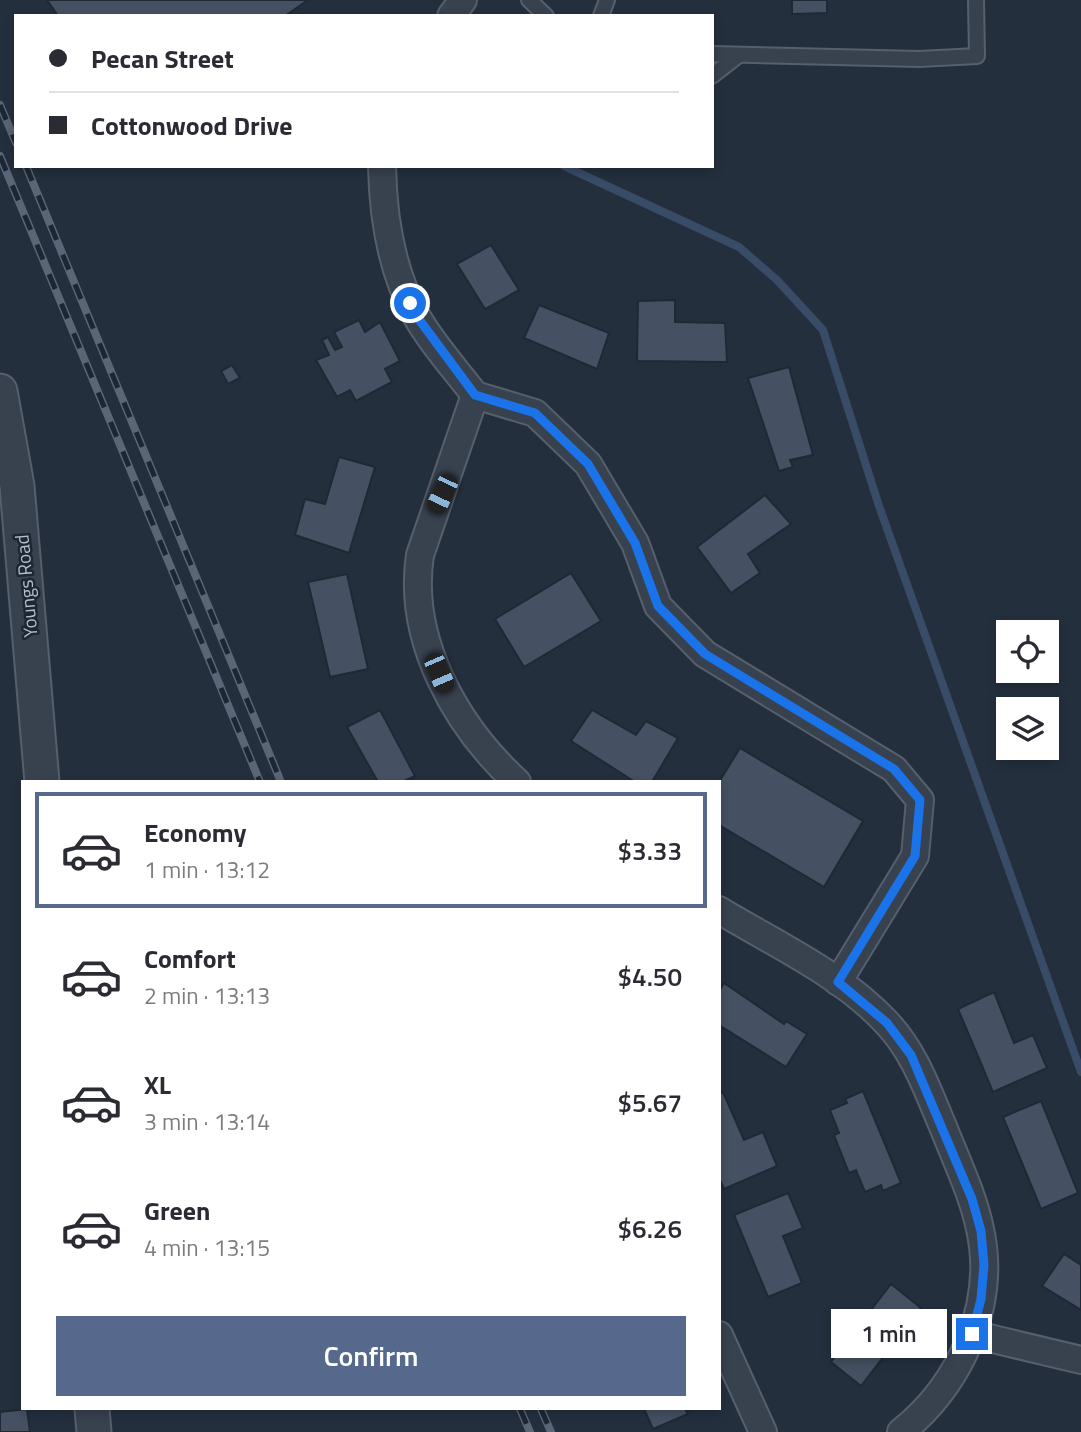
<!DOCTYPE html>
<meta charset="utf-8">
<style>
:root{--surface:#fff;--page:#f7f7f7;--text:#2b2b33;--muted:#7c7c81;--line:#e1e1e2;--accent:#56698c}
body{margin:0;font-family:"Titillium Web",sans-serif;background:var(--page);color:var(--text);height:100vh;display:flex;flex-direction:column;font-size:26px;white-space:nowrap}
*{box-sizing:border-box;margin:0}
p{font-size:23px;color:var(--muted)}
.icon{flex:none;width:38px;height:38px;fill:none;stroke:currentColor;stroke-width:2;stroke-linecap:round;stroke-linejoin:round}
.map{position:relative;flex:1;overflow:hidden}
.sheet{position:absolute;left:21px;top:780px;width:700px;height:630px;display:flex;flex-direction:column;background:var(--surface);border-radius:0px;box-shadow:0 4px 10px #0003}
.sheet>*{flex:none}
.banner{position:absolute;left:14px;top:14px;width:700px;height:154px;border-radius:0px;box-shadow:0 4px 10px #0003;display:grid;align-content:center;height:154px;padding:0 35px;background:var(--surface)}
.fabs{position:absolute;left:996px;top:620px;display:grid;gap:14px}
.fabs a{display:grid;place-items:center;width:63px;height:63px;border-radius:0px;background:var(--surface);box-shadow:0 4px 10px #0003;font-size:35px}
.end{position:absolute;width:32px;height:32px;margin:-16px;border:9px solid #1a73e8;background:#fff;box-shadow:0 0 0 4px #fff}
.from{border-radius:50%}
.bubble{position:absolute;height:49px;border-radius:0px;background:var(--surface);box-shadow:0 4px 10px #0003;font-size:23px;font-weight:600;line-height:49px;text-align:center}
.car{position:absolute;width:21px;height:42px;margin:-21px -10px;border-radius:9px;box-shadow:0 0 5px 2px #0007;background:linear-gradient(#222 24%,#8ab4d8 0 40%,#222 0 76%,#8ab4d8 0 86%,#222 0)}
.banner b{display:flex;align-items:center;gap:24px;height:66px;font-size:26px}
.banner b+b{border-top:2px solid var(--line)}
.banner i{width:18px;height:18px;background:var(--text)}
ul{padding:12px 0 0;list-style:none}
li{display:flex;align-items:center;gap:21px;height:116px;margin:0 14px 10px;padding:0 21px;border:4px solid transparent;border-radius:0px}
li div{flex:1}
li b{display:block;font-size:26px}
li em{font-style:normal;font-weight:600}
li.active{border-color:var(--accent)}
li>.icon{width:63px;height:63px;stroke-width:1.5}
.button{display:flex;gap:14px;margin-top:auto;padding:14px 35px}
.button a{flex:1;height:80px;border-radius:0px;background:var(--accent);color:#fff;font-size:28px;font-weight:600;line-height:80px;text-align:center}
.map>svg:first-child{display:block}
</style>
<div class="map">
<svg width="1081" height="1432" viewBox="0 0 1081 1432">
<rect width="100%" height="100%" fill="#242f3e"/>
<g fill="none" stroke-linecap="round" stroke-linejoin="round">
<!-- stream -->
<polyline stroke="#394c67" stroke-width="8" points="564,166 739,247 777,280 823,330 879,506 1081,1072"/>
</g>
<!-- building -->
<g fill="#455162" stroke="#1f2835" stroke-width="2">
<polygon points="47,0 308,0 285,16 58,16"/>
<polygon points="792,0 827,0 827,13 792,14"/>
<polygon points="491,245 519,290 485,309 457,264"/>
<polygon points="675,300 675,322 725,323 727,362 637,361 638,301"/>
<polygon points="539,305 609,333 597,369 524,338"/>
<polygon points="359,320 365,332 380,322 400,361 385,369 392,382 356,401 350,390 337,397 316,360 329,355 322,340 328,337 335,350 342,347 334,332"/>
<polygon points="232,365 240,378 228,384 221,371"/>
<polygon points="789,367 813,455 790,460 793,467 779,471 748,378"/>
<polygon points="339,457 375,467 349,553 295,535 305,499 325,504"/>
<polygon points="765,495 791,524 748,554 760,573 731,593 697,547"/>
<polygon points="571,573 601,621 524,667 495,619"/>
<polygon points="347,574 368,669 330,677 308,582"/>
<polygon points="380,710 415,776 402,782 378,782 347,727"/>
<polygon points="592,710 636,735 646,721 678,738 652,782 635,782 571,741"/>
<polygon points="740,748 863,821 824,887 719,825 719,782"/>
<polygon points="724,983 784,1024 786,1021 807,1034 786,1067 719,1025 719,991"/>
<polygon points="994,992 1014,1043 1033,1035 1047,1068 993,1092 958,1009"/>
<polygon points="863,1091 901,1183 883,1191 881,1185 865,1192 856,1170 849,1173 834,1135 839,1133 830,1110 847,1103 845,1099"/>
<polygon points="723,1092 744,1140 763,1132 777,1166 724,1189 719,1178 719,1094"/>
<polygon points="1041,1101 1078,1193 1041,1209 1003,1117"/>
<polygon points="788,1193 803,1228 783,1236 802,1283 768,1297 734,1215"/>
<polygon points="1064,1254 1081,1265 1081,1310 1042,1286"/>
<polygon points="891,1284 921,1308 861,1386 831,1362"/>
<polygon points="27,1409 30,1432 0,1432 0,1412"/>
<polygon points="644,1409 685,1409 688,1414 653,1429"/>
</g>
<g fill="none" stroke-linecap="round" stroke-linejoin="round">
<!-- service casing -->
<g stroke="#565f6c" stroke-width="18">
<g id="service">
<polyline points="529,0 546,16"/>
<polyline points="601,16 607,0"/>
<polyline points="712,54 919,59 977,56 976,0"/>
<polyline points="712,76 739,55"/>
</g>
</g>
<!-- minor casing -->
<g stroke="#565f6c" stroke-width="30">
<g id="minor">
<polyline points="451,16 463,0"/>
<path d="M382,166C383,218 391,271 417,317C433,345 456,370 475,395"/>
<polyline points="475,395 535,413 588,464 635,543 658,606 705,654 894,769 920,800 915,856 838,982"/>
<path d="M475,395L420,555C407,640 456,726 517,782"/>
<path d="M719,910C775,944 841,974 886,1022C915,1052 928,1092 944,1129C957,1162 973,1195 980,1229C997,1305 960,1385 901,1432"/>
<polyline points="972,1334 1081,1360"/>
<polyline points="719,1335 763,1432"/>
</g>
</g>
<!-- tertiary casing -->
<g stroke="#565f6c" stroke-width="37">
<g id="tertiary">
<polyline points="0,391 17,486 42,782"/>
<polyline points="92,1409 94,1432"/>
</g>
</g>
<!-- service -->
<use href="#service" stroke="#38414e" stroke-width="14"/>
<!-- minor -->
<use href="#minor" stroke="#38414e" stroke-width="26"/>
<!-- tertiary -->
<use href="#tertiary" stroke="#38414e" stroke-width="33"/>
<!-- rail casing -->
<g stroke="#5a6575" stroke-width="8">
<g id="rail">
<polyline points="0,105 16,143"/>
<polyline points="0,156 260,782"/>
<polyline points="26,166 281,782"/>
<polyline points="520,1409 530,1432"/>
<polyline points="541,1409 551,1432"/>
</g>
</g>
<!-- rail -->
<use href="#rail" stroke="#1d2633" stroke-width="5" stroke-dasharray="16" stroke-linecap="butt"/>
</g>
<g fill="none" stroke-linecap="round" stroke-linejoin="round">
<!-- route -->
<polyline stroke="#1a73e8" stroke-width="9" points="410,303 418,318 475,395 535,413 588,464 635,543 658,606 705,654 894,769 920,800 915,856 838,982 887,1023 911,1055 972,1199 981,1231 984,1265 981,1299 972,1334"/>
</g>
<g text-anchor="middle" stroke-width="5" stroke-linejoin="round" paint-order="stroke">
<!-- street labels -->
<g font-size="19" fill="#b4bcc9" stroke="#1d2633">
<text transform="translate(26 586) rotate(-95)" y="7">Youngs Road</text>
</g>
</g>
</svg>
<div class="fabs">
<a><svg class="icon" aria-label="locate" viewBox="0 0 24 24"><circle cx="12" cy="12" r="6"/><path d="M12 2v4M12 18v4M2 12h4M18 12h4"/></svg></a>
<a><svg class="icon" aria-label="layers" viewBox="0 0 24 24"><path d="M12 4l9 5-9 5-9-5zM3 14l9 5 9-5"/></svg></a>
</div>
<i class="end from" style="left:410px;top:303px"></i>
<i class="end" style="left:972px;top:1334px"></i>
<div class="bubble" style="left:831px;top:1309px;width:116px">1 min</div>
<i class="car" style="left:442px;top:494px;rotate:205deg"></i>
<i class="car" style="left:439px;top:673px;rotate:157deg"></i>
<div class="banner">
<b><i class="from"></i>Pecan Street</b>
<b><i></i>Cottonwood Drive</b>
</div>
<section class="sheet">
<ul>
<li class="active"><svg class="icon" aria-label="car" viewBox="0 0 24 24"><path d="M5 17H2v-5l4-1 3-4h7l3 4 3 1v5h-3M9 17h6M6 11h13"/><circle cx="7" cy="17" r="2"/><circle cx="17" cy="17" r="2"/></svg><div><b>Economy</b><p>1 min · 13:12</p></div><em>$3.33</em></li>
<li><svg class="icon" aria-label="car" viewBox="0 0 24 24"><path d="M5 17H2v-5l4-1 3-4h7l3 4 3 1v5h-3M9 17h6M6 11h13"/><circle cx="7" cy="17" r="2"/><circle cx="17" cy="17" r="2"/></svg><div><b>Comfort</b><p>2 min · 13:13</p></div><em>$4.50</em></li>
<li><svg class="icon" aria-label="car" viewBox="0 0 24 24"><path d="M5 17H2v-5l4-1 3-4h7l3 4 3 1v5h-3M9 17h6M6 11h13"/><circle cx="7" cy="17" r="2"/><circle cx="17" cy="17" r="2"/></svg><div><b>XL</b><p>3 min · 13:14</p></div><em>$5.67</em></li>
<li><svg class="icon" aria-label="car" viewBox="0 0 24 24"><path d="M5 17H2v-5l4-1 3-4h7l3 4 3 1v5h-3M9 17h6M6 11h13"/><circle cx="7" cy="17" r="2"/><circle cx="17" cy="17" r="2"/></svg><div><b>Green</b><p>4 min · 13:15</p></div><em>$6.26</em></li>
</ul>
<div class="button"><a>Confirm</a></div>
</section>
</div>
